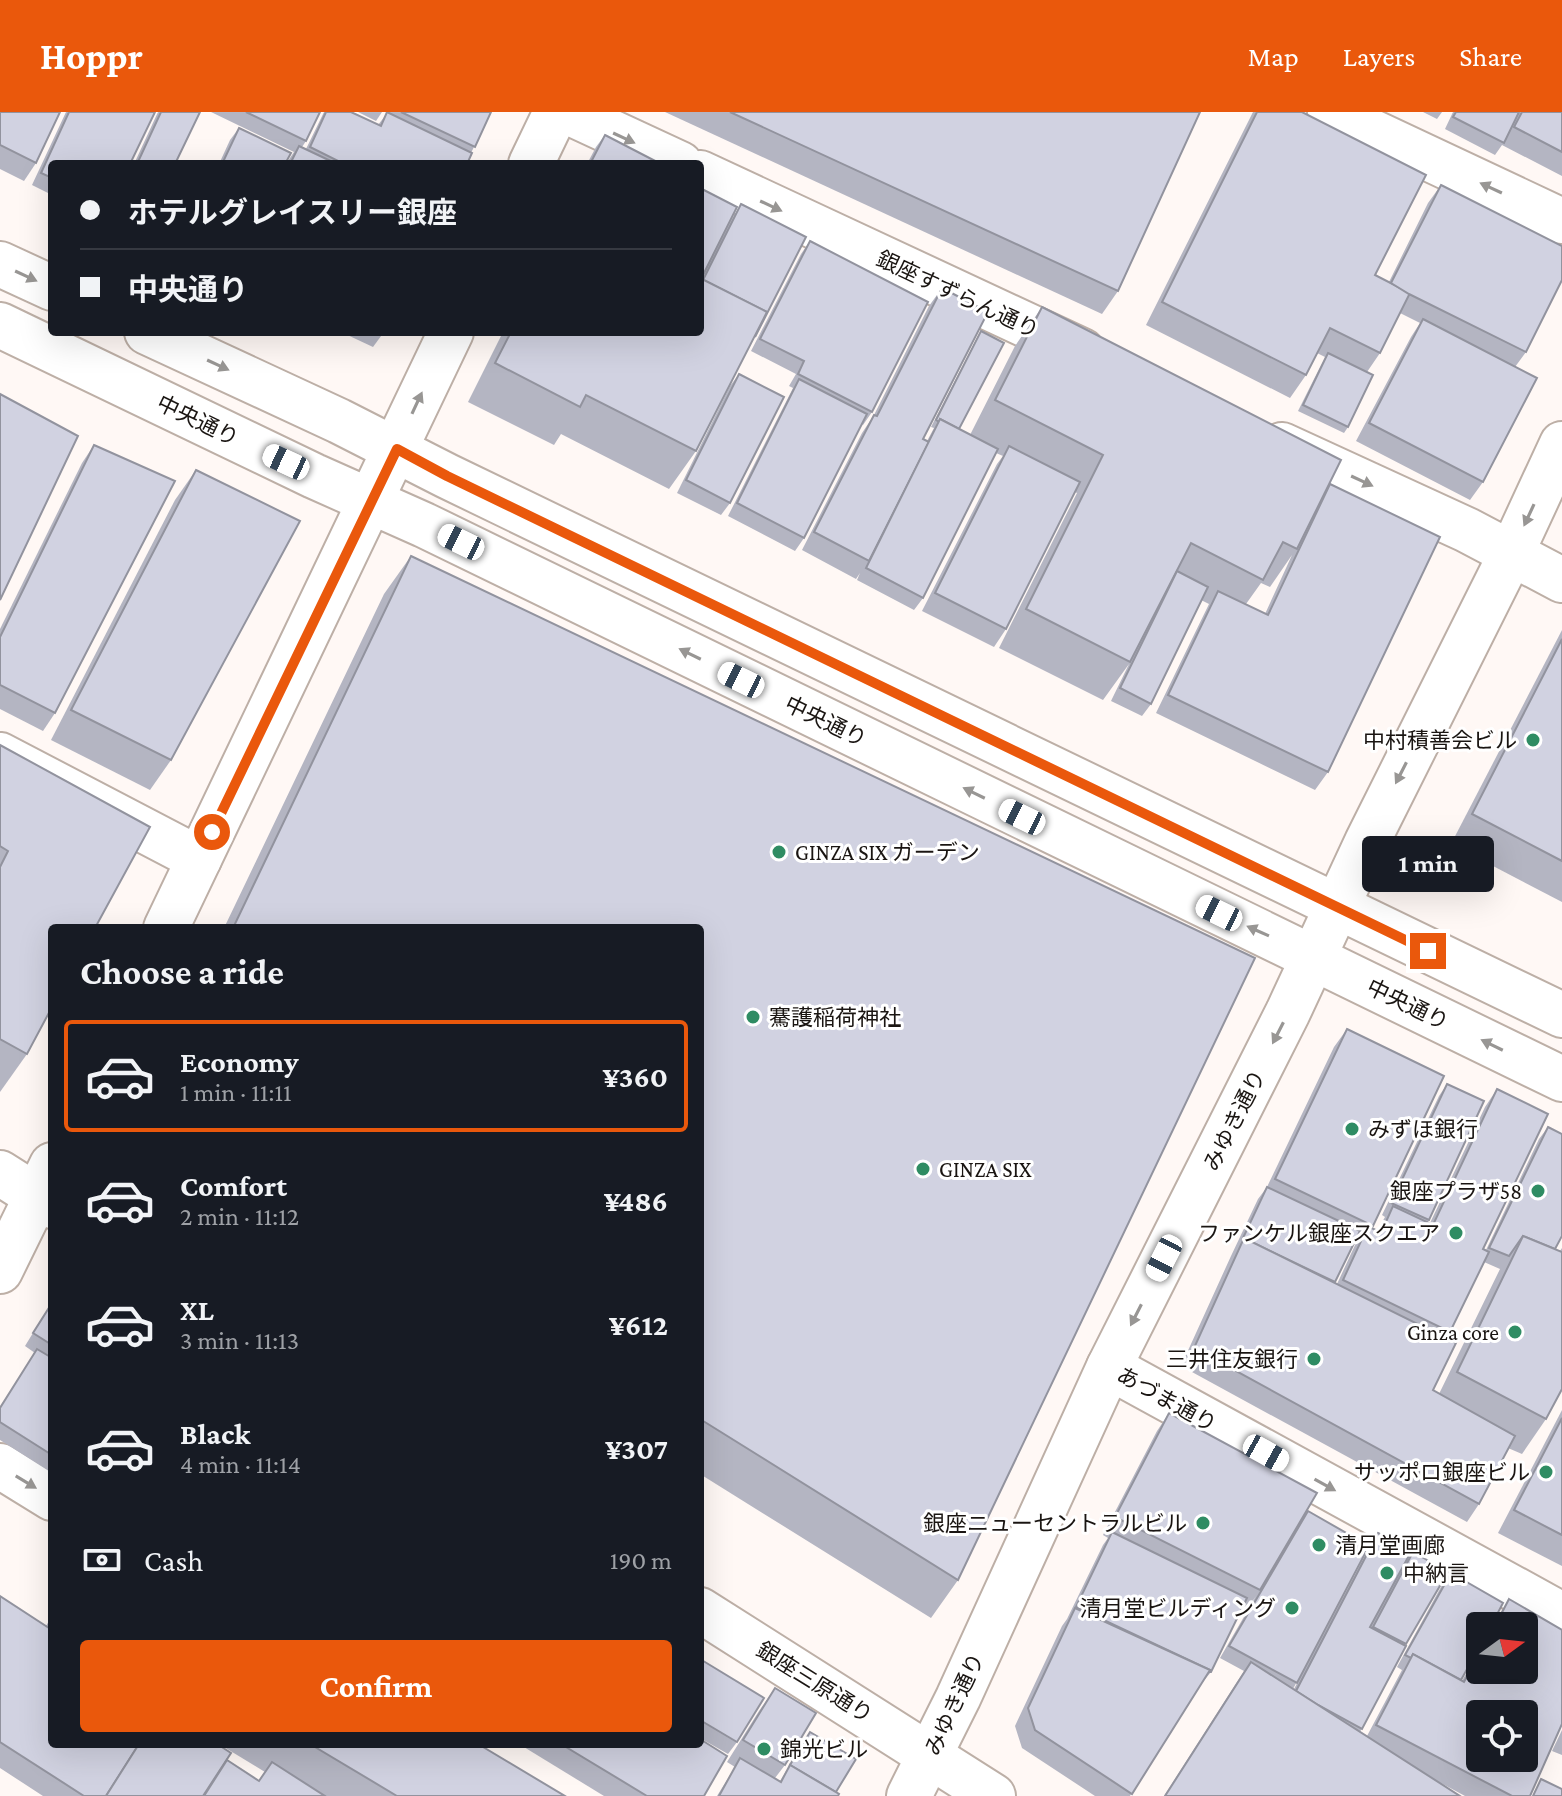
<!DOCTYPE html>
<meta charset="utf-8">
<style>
:root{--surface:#171b24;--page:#242831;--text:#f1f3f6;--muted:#9ea1a6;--line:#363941;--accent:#ea580c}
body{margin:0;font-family:"Crimson Pro","Noto Sans JP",serif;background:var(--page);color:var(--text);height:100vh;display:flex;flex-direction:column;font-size:30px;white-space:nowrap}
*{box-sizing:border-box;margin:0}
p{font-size:26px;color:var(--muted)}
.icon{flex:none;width:44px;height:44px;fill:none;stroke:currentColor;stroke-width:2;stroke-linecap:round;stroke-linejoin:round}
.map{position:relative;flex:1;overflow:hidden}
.side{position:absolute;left:48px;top:812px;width:656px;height:824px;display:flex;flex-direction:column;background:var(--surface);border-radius:8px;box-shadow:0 8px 32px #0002}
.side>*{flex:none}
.top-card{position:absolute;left:48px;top:48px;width:656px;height:176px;border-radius:8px;box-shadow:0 8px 32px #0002;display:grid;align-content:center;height:176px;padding:0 32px;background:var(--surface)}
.needle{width:52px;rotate:75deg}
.fabs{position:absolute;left:1466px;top:1500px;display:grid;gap:16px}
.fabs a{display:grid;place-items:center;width:72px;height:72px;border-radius:8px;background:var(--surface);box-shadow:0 8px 32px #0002;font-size:40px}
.end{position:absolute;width:36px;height:36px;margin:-18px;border:10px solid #ea580c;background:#fff;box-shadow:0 0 0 4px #fff}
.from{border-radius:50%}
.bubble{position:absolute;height:56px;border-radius:8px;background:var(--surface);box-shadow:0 8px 32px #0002;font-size:26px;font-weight:700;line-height:56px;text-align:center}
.car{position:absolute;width:24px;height:48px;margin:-24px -12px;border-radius:10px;box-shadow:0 0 6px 2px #0007;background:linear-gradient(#fff 24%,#345 0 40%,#fff 0 76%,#345 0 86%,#fff 0)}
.top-card b{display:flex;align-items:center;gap:28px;height:76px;font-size:30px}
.top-card b+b{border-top:2px solid var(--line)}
.top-card i{width:20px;height:20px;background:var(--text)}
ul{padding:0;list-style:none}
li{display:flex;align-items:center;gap:24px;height:112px;margin:0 16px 12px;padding:0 16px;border:4px solid transparent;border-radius:8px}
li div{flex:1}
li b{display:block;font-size:30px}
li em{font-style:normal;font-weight:700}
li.active{border-color:var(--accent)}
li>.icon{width:72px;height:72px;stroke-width:1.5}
h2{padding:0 32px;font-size:36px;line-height:96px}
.pay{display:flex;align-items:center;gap:20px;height:88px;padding:0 32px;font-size:30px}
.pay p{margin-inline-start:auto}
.action{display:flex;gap:16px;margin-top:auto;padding:16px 32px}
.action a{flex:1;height:92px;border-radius:8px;background:var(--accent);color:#fff;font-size:32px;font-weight:700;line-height:92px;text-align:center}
header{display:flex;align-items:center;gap:48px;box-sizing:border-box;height:112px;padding:0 40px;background:var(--accent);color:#fff}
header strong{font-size:38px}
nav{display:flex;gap:44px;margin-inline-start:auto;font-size:28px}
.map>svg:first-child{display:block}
</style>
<header>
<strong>Hoppr</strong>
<nav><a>Map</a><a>Layers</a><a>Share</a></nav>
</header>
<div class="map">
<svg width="1562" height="1684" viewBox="0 0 1562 1684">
<rect width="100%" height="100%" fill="#fff8f5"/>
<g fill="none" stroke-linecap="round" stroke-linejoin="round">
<!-- minor casing -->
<g stroke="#bdafa6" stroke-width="48">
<g id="minor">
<polyline points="568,0 680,52"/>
<polyline points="1330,0 1562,109"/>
<polyline points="531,52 556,0"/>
<polyline points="700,61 1082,239"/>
<polyline points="1282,333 1467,418 1562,468"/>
<polyline points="0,643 199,747"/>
<polyline points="166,816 451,220"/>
<polyline points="0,1061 52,1094"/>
<polyline points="0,1159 52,1053"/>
<polyline points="1109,1255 1562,1503"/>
<polyline points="0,1354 52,1386"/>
<polyline points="700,1498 993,1684"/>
<polyline points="909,1684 958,1586 1109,1255 1288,900 1367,730 1511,442 1562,332"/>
</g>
</g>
<!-- highway casing -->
<g stroke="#bdafa6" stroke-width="48">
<g id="highway">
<polyline points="0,152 52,176"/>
<polyline points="0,213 314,364 424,413 1562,967"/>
<polyline points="147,220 339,309 447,364 1562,903"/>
</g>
</g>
<!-- minor -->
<use href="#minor" stroke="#fff" stroke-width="44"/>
<!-- highway -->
<use href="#highway" stroke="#fff" stroke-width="44"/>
</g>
<!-- wall -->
<g fill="#b4b5c2" fill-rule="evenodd">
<polygon points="0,0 36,51 24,69 0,57"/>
<polygon points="66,0 155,0 52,52 52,83 32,73"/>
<polygon points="158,0 200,0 175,52 134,52"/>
<polygon points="211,0 320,0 306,29 302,35 306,37 324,0 351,0 378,13 388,0 491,0 471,41 467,52 286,52 294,40"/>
<polygon points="358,0 382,0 376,9"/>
<polygon points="665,0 1200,0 1118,179 1102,202"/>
<polygon points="1253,0 1302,0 1375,163 1389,170 1428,91 1441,73 1526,240 1515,255 1483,370 1470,388 1356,329 1411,225 1420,211 1400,201 1380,241 1367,260 1348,315 1344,321 1298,299 1325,245 1317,241 1306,263 1290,286 1146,213"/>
<polygon points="1423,0 1442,0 1437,7"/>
<polygon points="1453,0 1562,0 1562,64 1502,33 1495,43 1445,17"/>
<polygon points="239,16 285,52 219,52 230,28"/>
<polygon points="605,23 661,52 587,52 596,35"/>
<polygon points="741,92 696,339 669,377 561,322 554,333 468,290 503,220 700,220 701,167 733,105"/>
<polygon points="810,129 872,300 863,313 862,312 804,426 795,439 728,404 793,276 789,274 796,262 751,239 801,142"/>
<path d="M942,176L923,327L927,329L934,316L931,315L977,226L981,219L959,317L970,323L1015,234L1042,195L1327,376L1328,660L1315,678L1156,601L1209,492L1201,488L1151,592L1142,604L1111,589L1129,552L1103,588L999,536L1077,381L1075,380L1006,517L994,535L922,499L997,352L1003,344L996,341L923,486L914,498L857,468L860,461L856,467L802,438L862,321L874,303L929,194ZM1292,443L1265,502L1246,492L1261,471L1270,475Z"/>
<polygon points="341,220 384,220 373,235"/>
<polygon points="739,262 730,391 721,403 677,381 730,274"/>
<polygon points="94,333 55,601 43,619 0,597 0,517 82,351"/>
<polygon points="196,358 171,648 150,678 51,628 175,388"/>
<polygon points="411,444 1255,846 958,1468 931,1506 700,1362 700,816 224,816 384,482"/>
<polygon points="1562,518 1562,790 1451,732"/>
<polygon points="0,633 27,942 0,980"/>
<path d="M1347,917L1444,964L1372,1116L1377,1119L1385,1105L1382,1103L1439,984L1447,972L1484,989L1428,1110L1430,1111L1485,995L1497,977L1483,1137L1486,1138L1539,1027L1548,1015L1555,1137L1560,1139L1562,1136V1277L1546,1307L1522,1342L1508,1336L1479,1392L1467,1410L1181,1254L1231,1144L1258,1087L1267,1075L1334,935ZM1355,1130L1356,1131L1337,1172L1335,1171ZM1484,1150L1500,1157L1439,1282L1433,1278L1445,1226L1450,1220Z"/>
<polygon points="52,1190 52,1361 0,1328 0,1295 35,1241 25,1234"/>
<polygon points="1562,1298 1562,1454 1498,1421"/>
<path d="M1169,1301L1317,1381L1301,1408L1308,1399L1369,1434L1293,1577H1294L1370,1434L1378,1421L1412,1438L1370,1515L1404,1452L1413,1440L1448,1460L1405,1533L1360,1620L1367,1624L1402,1558L1397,1555L1442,1473L1451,1461L1503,1491L1491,1514H1480V1534L1461,1568L1462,1569L1480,1536V1558H1524V1514H1492L1509,1487L1562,1518V1612L1530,1684H1465L1439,1670L1460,1684H1164L1244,1559L1220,1546L1256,1484L1248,1496L1243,1494L1211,1560L1201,1572L1130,1684H1095L1022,1636L1015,1614L1062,1514L1067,1507L1103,1433L1108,1426L1103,1423L1157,1319ZM1480,1602H1524V1646H1480Z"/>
<polygon points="0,1484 46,1514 52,1504 52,1632 219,1660 259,1669 265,1660 219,1632 478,1632 565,1684 43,1684 0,1656"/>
<polygon points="700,1547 737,1630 728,1642 700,1626"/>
<polygon points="775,1576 785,1653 775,1666 780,1669 786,1659 836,1680 838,1684 717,1684 735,1655 727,1650 759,1599"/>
<polygon points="1562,1618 1562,1643 1552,1639"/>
<polygon points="519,1632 700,1632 704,1684 604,1684"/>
</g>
<!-- building -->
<g fill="#d1d2e1" stroke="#92939e" stroke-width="2" fill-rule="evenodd">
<polygon points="0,0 60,0 36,51 0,33"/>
<polygon points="69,0 155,0 130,52 52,52 52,66 41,61"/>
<polygon points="161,0 200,0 175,52 137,52"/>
<polygon points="246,0 320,0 306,29"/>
<polygon points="326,0 351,0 381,14 387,0 472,41 467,52 344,52 310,35"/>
<polygon points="401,0 491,0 475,35"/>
<polygon points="730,0 1200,0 1118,179"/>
<polygon points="1257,0 1302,0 1426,63 1375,163 1410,181 1380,241 1330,216 1306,263 1162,190"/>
<polygon points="1456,0 1519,0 1504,31 1453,5"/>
<polygon points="1522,0 1562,0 1562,40 1514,15"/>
<polygon points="239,16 291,41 285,52 222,52"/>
<polygon points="605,23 661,52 590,52"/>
<polygon points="299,34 337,52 290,52"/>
<polygon points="1441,73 1562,134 1562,168 1526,240 1409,182 1391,171"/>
<polygon points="700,76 737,95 701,167 700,166"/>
<polygon points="741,92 806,125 755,225 767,200 703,168"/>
<polygon points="810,129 928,190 872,300 798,262 804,249 760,227"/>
<polygon points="700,166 767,200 696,339 586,283 580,295 495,251 511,220 700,220"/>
<polygon points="942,176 988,200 923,327 929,330 869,449 814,420 874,303 877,304"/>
<polygon points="1042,195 1341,348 1297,437 1283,430 1263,468 1191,431 1130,550 1026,497 1103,343 995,288"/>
<polygon points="1423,207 1537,266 1483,370 1369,311"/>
<polygon points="981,219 1004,231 959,317 940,307 939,310 936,308"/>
<polygon points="1328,241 1373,263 1348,315 1303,293"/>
<polygon points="739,262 784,285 730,391 686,368"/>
<polygon points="799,267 867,302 804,426 737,391"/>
<polygon points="0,282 78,324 0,488"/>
<polygon points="940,307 998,337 923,486 866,456"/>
<polygon points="94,333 175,369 55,601 0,573 0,525"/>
<polygon points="1009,334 1080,370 1006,517 935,481"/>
<polygon points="196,358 300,409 171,648 71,598"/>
<polygon points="1330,372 1440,425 1328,660 1168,583 1218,479 1268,503"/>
<polygon points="411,444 1255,846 958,1468 700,1307 700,816 233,816"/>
<polygon points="1177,459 1208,475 1151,592 1120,576"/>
<polygon points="1562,527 1562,749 1472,702"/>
<polygon points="0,633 150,715 95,816 52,816 52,895 27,942 0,927 0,755 8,739 0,734"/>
<polygon points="1347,917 1444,964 1373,1114 1275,1067"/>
<polygon points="1447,972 1484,989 1429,1108 1391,1091"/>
<polygon points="1497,977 1548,1002 1483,1137 1489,1140 1450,1220 1343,1168 1368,1114 1381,1121 1393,1094 1433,1113"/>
<polygon points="1548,1015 1562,1022 1562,1124 1555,1137 1523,1124 1509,1144 1489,1136"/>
<polygon points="1267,1075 1360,1119 1335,1170 1243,1126"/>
<polygon points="1523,1124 1562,1140 1562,1277 1546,1307 1457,1260"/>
<polygon points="1244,1126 1456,1231 1433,1278 1515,1324 1479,1392 1194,1236"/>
<polygon points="52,1191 52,1233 33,1221"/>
<polygon points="37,1237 52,1246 52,1343 0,1310 0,1296"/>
<polygon points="1169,1301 1317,1381 1260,1478 1115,1405"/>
<polygon points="1562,1306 1562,1423 1514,1398"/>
<polygon points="1308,1399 1369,1434 1297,1571 1229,1534"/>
<polygon points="1112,1420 1247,1486 1211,1560 1209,1560 1210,1558 1076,1495"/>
<polygon points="1378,1421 1412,1438 1370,1515 1406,1534 1362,1617 1318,1593 1296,1579"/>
<polygon points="1413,1440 1448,1460 1406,1532 1373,1515"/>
<polygon points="1451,1461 1503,1491 1491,1514 1480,1514 1480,1534 1461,1568 1413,1542 1411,1546 1405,1543"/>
<polygon points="0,1484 52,1518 52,1632 139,1632 106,1684 84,1684 0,1630"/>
<path d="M1509,1487L1562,1518V1612L1530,1684H1512L1376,1613L1413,1542L1464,1570L1480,1541V1558H1524V1514H1495ZM1480,1602H1524V1646H1480Z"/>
<polygon points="1075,1496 1210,1558 1132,1682 1035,1618 1028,1596"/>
<polygon points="700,1547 764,1586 737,1630 700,1608"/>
<polygon points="1251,1550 1460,1684 1165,1684"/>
<polygon points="775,1576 816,1601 785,1653 743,1628"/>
<polygon points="810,1620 856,1647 836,1680 790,1653"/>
<polygon points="700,1627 727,1644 704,1684 647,1684 561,1632 700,1632"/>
<polygon points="139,1632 217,1632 231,1641 203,1684 106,1684"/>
<polygon points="310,1632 478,1632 565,1684 397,1684"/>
<polygon points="740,1646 781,1670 790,1653 839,1682 838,1684 719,1684"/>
<polygon points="227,1648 259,1669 272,1650 325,1684 204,1684"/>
<polygon points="1541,1667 1562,1677 1562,1684 1533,1684"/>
</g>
<!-- one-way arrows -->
<defs><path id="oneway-solid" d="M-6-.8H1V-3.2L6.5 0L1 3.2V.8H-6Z" transform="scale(2)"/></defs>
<g fill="#989694">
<use href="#oneway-solid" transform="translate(624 26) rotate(25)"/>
<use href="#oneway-solid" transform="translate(1491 76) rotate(-155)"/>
<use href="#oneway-solid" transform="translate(771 94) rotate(25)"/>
<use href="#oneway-solid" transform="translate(26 164) rotate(25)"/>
<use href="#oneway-solid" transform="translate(218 253) rotate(25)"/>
<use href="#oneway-solid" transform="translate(417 291) rotate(-65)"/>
<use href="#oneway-solid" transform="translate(1362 369) rotate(25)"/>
<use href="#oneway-solid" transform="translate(1529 403) rotate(115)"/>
<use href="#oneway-solid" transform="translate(690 542) rotate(-154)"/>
<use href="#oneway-solid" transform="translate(1401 661) rotate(117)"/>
<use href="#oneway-solid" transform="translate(974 681) rotate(-154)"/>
<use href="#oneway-solid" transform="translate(1258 819) rotate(-156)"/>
<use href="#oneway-solid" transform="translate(1278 921) rotate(117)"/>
<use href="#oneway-solid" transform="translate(1492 933) rotate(-154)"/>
<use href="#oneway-solid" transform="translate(1136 1203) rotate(117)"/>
<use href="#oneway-solid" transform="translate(26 1370) rotate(31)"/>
<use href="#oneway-solid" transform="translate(1325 1373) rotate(29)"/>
</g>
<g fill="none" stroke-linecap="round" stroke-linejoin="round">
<!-- route -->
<polyline stroke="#ea580c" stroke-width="10" points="212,720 397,337 447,364 1428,839"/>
</g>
<!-- markers -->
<g fill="#2f8c63" stroke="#fff" stroke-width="3">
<circle cx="1533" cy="628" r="8"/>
<circle cx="779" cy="740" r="8"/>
<circle cx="753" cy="905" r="8"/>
<circle cx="1352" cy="1017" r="8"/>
<circle cx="923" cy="1057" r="8"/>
<circle cx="1538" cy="1079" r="8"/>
<circle cx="1456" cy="1121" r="8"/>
<circle cx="1515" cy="1220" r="8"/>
<circle cx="1314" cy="1247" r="8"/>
<circle cx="1546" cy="1360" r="8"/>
<circle cx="1203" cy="1411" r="8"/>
<circle cx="1319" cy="1433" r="8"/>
<circle cx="1387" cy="1461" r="8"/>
<circle cx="1292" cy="1496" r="8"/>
<circle cx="764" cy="1637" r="8"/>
</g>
<g text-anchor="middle" stroke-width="6" stroke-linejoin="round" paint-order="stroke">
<!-- street labels -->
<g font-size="22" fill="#1a1512" stroke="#fff">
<text transform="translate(958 182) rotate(25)" y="8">銀座すずらん通り</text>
<text transform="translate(198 308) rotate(26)" y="8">中央通り</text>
<text transform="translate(826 609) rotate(26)" y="8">中央通り</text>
<text transform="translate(1408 892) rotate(26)" y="8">中央通り</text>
<text transform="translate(1234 1008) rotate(-63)" y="8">みゆき通り</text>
<text transform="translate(1167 1287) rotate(29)" y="8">あづま通り</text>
<text transform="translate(815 1570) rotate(32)" y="8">銀座三原通り</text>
<text transform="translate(954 1592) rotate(-65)" y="8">みゆき通り</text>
</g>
<!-- poi labels -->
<g font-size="22" fill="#1a1512" stroke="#fff" text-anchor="end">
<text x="1517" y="636">中村積善会ビル</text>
<text x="795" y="748" text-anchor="start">GINZA SIX ガーデン</text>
<text x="769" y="913" text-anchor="start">騫護稲荷神社</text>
<text x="1368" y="1025" text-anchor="start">みずほ銀行</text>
<text x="939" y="1065" text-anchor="start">GINZA SIX</text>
<text x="1522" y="1087">銀座プラザ58</text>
<text x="1440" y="1129">ファンケル銀座スクエア</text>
<text x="1499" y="1228">Ginza core</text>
<text x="1298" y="1255">三井住友銀行</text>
<text x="1530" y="1368">サッポロ銀座ビル</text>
<text x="1187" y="1419">銀座ニューセントラルビル</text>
<text x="1335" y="1441" text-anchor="start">清月堂画廊</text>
<text x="1403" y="1469" text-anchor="start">中納言</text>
<text x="1276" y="1504">清月堂ビルディング</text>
<text x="780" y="1645" text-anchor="start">錦光ビル</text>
</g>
</g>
</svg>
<div class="fabs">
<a><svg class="needle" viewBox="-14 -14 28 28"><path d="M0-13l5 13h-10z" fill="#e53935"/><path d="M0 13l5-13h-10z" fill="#9ea1a6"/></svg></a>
<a><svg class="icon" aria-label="locate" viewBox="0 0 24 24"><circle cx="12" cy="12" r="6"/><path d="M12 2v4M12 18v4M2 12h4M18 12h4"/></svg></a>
</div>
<i class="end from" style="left:212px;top:720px"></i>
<i class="end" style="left:1428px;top:839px"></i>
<div class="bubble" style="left:1362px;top:724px;width:132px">1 min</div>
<i class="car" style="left:286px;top:350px;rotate:295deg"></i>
<i class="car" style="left:461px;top:430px;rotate:296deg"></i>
<i class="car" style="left:741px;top:568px;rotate:296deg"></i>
<i class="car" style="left:1022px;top:705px;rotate:296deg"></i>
<i class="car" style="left:1219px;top:801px;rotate:296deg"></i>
<i class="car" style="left:1164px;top:1146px;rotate:207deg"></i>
<i class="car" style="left:1266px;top:1341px;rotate:119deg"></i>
<div class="top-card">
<b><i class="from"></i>ホテルグレイスリー銀座</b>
<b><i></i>中央通り</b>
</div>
<section class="side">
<h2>Choose a ride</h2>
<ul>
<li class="active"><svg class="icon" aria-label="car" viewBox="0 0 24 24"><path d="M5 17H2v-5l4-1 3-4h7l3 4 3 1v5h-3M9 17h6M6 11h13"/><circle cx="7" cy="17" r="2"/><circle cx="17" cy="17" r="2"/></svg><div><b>Economy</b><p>1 min · 11:11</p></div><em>¥360</em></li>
<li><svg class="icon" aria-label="car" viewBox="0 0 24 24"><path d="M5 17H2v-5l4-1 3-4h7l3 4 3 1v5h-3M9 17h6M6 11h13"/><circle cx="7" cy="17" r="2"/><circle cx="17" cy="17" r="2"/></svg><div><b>Comfort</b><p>2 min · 11:12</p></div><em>¥486</em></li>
<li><svg class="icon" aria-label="car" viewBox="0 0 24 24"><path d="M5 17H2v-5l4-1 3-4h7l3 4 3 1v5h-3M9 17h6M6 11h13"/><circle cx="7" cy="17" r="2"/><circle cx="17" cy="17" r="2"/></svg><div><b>XL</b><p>3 min · 11:13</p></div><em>¥612</em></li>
<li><svg class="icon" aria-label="car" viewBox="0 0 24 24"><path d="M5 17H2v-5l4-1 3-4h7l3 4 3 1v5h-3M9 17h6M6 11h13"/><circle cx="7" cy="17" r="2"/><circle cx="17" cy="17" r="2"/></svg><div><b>Black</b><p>4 min · 11:14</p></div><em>¥307</em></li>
</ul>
<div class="pay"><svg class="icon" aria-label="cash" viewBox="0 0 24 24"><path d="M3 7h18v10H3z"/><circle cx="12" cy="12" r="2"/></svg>Cash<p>190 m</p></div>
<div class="action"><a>Confirm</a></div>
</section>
</div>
